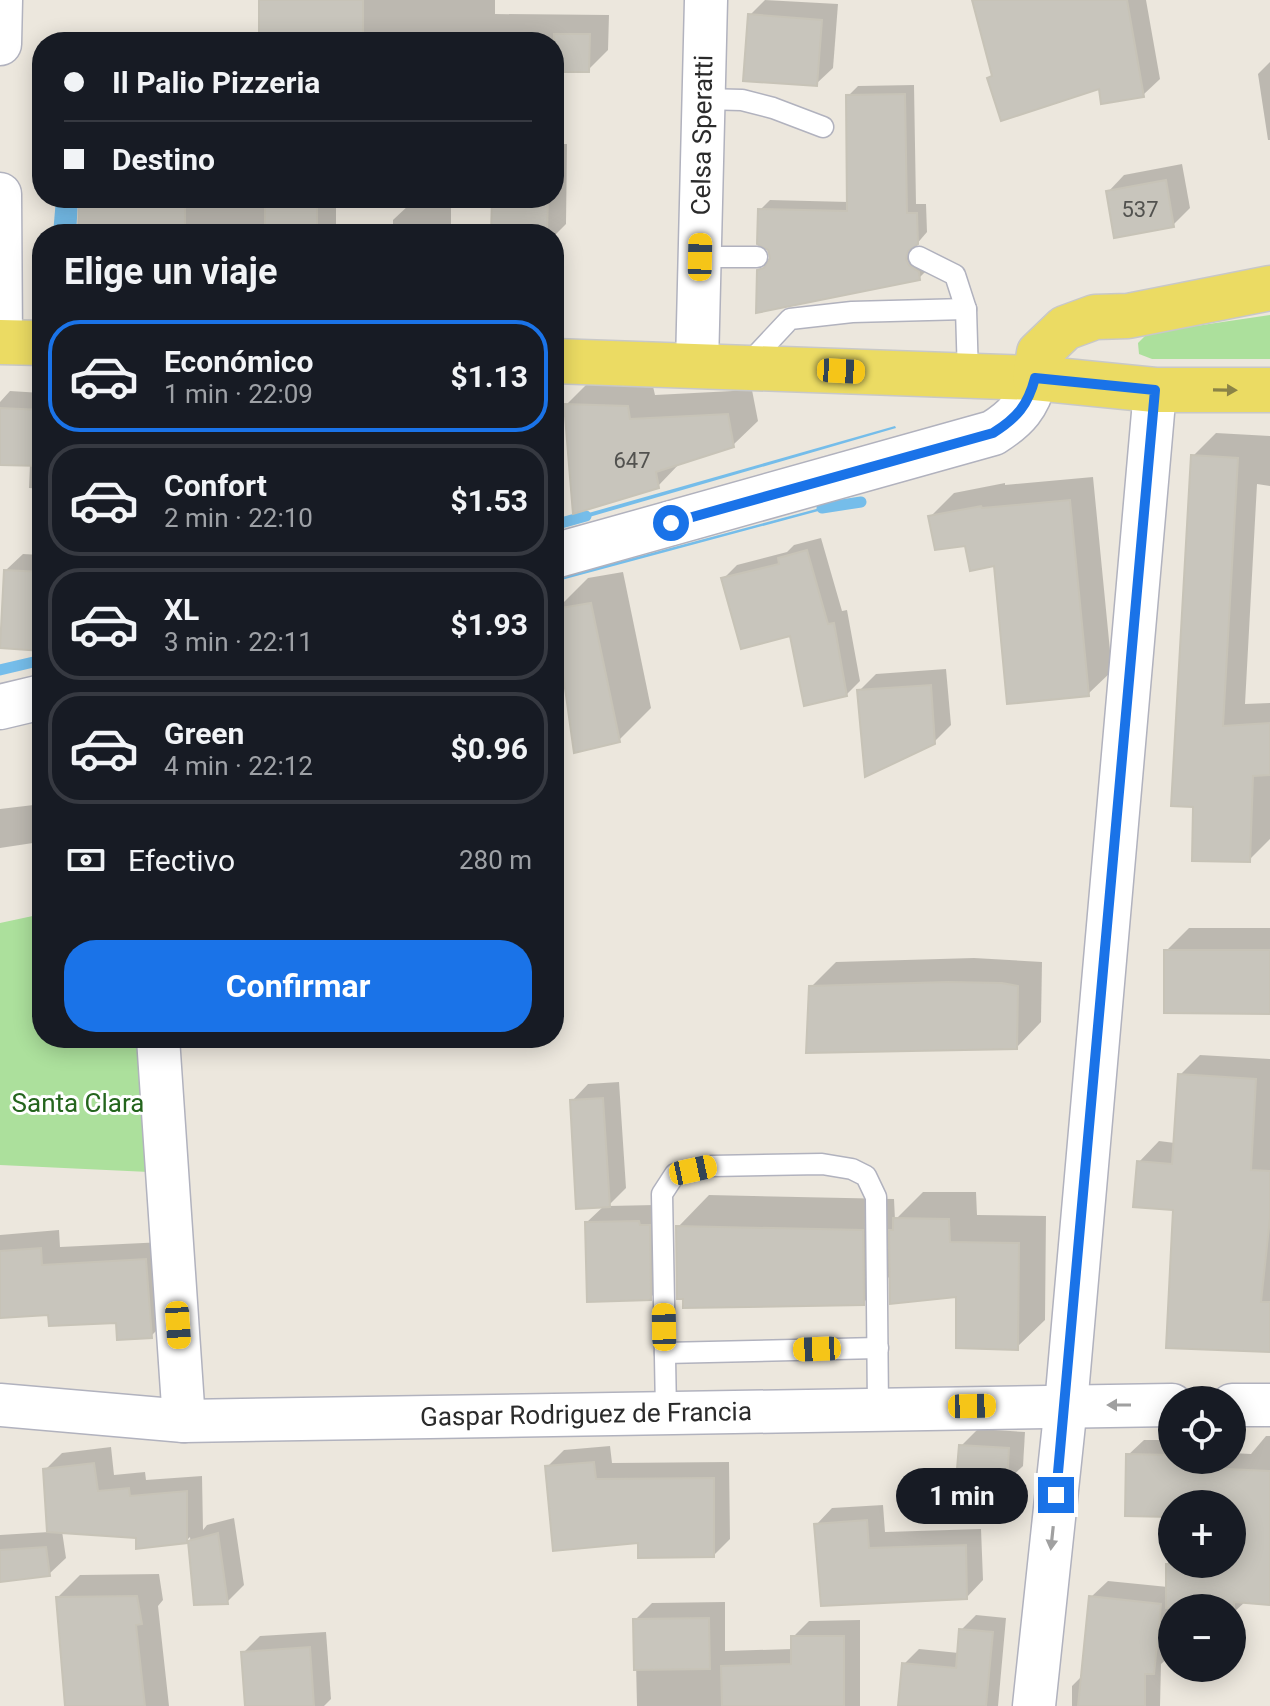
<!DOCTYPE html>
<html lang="es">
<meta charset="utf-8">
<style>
:root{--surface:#171b24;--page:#20242c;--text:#f1f3f6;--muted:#9ea1a6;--line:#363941;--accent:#1a73e8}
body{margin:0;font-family:Roboto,sans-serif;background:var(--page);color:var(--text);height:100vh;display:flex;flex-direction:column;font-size:30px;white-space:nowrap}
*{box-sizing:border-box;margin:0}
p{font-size:26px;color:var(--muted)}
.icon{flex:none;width:44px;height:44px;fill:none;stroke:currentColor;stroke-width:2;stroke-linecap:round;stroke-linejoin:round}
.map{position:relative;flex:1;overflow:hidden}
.details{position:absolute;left:32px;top:224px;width:532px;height:824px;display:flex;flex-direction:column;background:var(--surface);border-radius:32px;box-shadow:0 4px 20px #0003}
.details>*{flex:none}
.top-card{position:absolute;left:32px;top:32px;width:532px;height:176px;border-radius:32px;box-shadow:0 4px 20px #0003;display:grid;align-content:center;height:176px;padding:0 32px;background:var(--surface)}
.fabs{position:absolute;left:1158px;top:1386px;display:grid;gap:16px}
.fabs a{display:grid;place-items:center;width:88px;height:88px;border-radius:50%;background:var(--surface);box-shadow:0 4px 20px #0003;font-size:40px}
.end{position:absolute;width:36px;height:36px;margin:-18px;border:10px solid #1a73e8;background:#fff;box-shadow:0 0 0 4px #fff}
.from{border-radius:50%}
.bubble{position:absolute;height:56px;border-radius:28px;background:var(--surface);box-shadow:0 4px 20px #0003;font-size:26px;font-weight:700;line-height:56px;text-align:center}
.car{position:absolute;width:24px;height:48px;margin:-24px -12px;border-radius:10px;box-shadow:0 0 6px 2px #0007;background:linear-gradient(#f5c518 24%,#345 0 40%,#f5c518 0 76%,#345 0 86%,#f5c518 0)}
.top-card b{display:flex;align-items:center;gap:28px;height:76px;font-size:30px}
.top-card b+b{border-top:2px solid var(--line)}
.top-card i{width:20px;height:20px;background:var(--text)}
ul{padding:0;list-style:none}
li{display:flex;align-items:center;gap:24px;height:112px;margin:0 16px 12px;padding:0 16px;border:4px solid var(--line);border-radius:32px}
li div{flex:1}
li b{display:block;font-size:30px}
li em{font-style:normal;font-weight:700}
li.current{border-color:var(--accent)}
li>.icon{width:72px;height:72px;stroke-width:1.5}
h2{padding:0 32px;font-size:36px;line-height:96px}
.pay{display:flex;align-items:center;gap:20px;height:88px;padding:0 32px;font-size:30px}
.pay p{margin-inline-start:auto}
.primary-button{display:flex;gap:16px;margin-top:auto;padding:16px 32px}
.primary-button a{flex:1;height:92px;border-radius:32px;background:var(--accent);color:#fff;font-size:32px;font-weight:700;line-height:92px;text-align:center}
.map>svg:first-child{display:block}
</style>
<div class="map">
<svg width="1270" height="1706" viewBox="0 0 1270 1706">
<rect width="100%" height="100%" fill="#ece7dd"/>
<!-- green -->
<g fill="#ace09c">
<polygon points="1270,315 1270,359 1152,359 1139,354 1138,343 1148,333"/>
<polygon points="42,914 42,1038 143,1038 149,1172 0,1165 0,923"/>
</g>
<!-- water -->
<g fill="#75bdea">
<polygon points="56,199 78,201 76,234 53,234"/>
<polygon points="895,426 896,428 572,522 571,518"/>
<polygon points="835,504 837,506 554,582 554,579"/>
</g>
<!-- shadow -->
<g fill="#0003" fill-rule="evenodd">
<polygon points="261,0 495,0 495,14 609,15 608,50 588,70 554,70 554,42 261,42"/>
<polygon points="765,0 838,4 833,68 816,84 750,15"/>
<polygon points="974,0 1146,0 1160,79 1143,95 1100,86 989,78 993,74"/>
<polygon points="1270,62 1270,140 1268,140 1258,74"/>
<polygon points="914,85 916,204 926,204 927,232 915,246 918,255 929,268 919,278 759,271 771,260 760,210 770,200 849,202 848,96 858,86"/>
<polygon points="554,144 567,144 566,224 554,236 493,234 494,198 554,198"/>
<polygon points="1182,164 1190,208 1173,225 1108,192 1124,175"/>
<rect x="81" y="198" width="255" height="36"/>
<polygon points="410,204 451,204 451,234 393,234 393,220"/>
<polygon points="591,380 652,382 655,395 752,390 758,421 733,445 682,461 658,486 566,405"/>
<polygon points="10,391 42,393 42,489 29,488 30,464 0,463 0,402"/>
<polygon points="1216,433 1270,436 1270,486 1257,484 1245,704 1270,703 1270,839 1249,860 1194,859 1193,456"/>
<polygon points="1093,477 1112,671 1088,694 995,563 931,516 954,493 1005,483 1005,485"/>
<polygon points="821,538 842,611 847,610 860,681 846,695 792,634 723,579 737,565 787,552 794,545"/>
<polygon points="23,554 42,555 42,649 6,570"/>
<polygon points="623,572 651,708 619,740 556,610 588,578"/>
<polygon points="946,669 951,725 934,742 859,691 876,674"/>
<polygon points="42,804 42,841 41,834 33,843 0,848 0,809"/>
<polygon points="1189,928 1270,928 1270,1012 1166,951"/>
<polygon points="974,958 1042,962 1041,1022 1017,1047 811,987 836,962"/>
<polygon points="1200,1055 1270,1059 1270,1350 1176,1209 1139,1162 1159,1141 1175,1143 1180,1075"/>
<polygon points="619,1082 626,1188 608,1206 655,1205 667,1281 650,1298 587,1222 605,1205 572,1101 588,1084"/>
<polygon points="923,1192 976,1192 977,1215 1046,1216 1045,1320 1017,1347 958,1295 892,1274 863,1303 678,1227 709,1195 894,1199 895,1220"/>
<polygon points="59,1230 60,1247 164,1242 170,1317 151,1336 118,1321 49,1313 0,1317 0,1235"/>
<polygon points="978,1429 1025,1432 1023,1466 1006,1482 961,1446"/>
<path d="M1266,1436H1270V1603L1246,1601L1233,1613L1232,1608H1172L1170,1656L1161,1664L1160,1706H1072V1686L1083,1675L1091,1597L1108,1581L1168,1587V1515L1128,1455L1144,1440H1172V1460H1232V1453L1251,1454ZM1172,1504H1232V1564H1172Z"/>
<polygon points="610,1446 612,1463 729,1462 730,1539 714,1555 640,1541 547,1467 564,1450"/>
<polygon points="111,1447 114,1475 145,1472 146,1480 202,1476 203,1530 207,1525 234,1518 244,1585 227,1602 196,1603 190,1537 186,1541 62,1531 66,1558 49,1574 0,1580 0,1535 49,1532 45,1470 62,1453"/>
<polygon points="883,1505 885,1532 981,1529 983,1580 967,1597 816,1525 832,1508"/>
<polygon points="159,1574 163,1600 158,1606 169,1706 67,1706 58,1597 80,1575"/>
<polygon points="725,1602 725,1651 793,1649 793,1637 809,1621 860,1620 860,1706 637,1706 635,1620 652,1603"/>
<polygon points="976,1615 1006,1618 998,1706 900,1706 904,1664 919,1649 959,1653 961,1630"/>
<polygon points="326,1632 331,1699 324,1706 247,1706 243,1653 260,1636"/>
</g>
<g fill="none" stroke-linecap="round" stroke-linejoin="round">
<!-- stream -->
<g stroke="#75bdea" stroke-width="11">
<polyline points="822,508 861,502"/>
<polyline points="554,525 586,516"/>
<polyline points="0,670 42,660"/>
</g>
</g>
<!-- building -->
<g fill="#c8c5bc" stroke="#c7c3b7" stroke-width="2">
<rect x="259" y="0" width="104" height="42"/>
<polygon points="972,0 1127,0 1144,97 1101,104 1099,89 1001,121 987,78 992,76"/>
<polygon points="748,14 822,20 817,86 743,81"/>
<polygon points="554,34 590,34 589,72 554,72"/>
<polygon points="905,94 907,213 917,213 918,244 908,251 906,259 909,265 919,272 920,280 756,313 757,270 764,268 770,258 768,250 757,244 758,209 847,211 846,95"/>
<polygon points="1166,180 1174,227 1114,238 1106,191"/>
<polygon points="79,198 185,198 185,234 78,234"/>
<rect x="265" y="198" width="52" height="36"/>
<polygon points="492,198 548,198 547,234 491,234"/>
<polygon points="564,404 628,406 630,419 728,414 734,447 656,472 659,488 573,514"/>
<polygon points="0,408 42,410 42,466 0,465"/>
<polygon points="1191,455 1238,458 1223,726 1270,723 1270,775 1253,776 1250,862 1192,861 1193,807 1171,806"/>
<polygon points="1070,500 1089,696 1007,704 994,566 970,571 965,546 935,550 928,516 981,506 982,508"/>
<polygon points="807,550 828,624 834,623 847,696 804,706 790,636 741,649 721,578 779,564 778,558"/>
<polygon points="4,570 42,572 42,651 0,648"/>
<polygon points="591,603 620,742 574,753 554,609"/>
<polygon points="931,685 935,744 865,777 857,690"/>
<polygon points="1164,950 1270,950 1270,1014 1164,1013"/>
<polygon points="948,982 1002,983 1018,986 1017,1049 806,1053 809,986"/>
<polygon points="1178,1074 1256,1079 1251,1170 1270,1171 1270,1218 1261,1302 1270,1302 1270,1352 1166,1348 1173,1210 1133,1207 1137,1161 1172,1164"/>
<polygon points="603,1098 610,1207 576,1209 570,1100"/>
<polygon points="893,1218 949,1219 950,1242 1019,1243 1018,1350 956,1348 956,1297 890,1304 889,1230 893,1230"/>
<polygon points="639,1221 640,1225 650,1225 651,1300 587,1302 585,1222"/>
<polygon points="676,1226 863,1230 864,1305 683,1308 683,1299 677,1299"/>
<polygon points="41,1248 42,1265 146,1259 152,1338 117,1340 116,1323 49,1326 48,1315 0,1318 0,1251"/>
<polygon points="959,1445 1009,1448 1007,1484 956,1481"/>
<polygon points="1126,1454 1172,1455 1172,1460 1182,1460 1182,1467 1270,1471 1270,1605 1234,1602 1234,1608 1166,1608 1166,1564 1232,1564 1232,1504 1172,1504 1172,1517 1125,1516"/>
<polygon points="594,1462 596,1479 714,1478 714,1557 638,1558 638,1543 553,1551 545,1466"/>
<polygon points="94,1463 98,1491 129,1488 130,1496 187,1491 187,1543 136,1549 136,1538 47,1532 43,1469"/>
<polygon points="867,1520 869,1548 966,1545 967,1599 821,1606 814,1524"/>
<polygon points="218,1533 228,1604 194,1605 188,1541"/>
<polygon points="46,1547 50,1576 0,1582 0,1550"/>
<polygon points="137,1596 142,1624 136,1625 145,1706 65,1706 56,1597"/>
<polygon points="1089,1596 1161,1604 1154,1674 1145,1674 1145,1706 1078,1706"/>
<polygon points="709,1618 710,1669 634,1670 633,1619"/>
<polygon points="959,1629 993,1632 986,1706 898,1706 902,1663 956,1668"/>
<polygon points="791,1636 844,1636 844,1706 722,1706 721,1666 791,1664"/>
<polygon points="310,1647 314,1706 245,1706 241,1652"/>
</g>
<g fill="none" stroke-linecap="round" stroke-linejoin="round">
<!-- service casing -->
<g stroke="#b1b2be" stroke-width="23">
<g id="service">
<polyline points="703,99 742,100 773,108 823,127"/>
<polyline points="700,257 757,257"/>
<polyline points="919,257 955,275 966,309 968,376"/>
<polyline points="748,364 790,319 852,312 966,309"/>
<polyline points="665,1353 878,1348"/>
<polyline points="666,1412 662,1194 675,1174 712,1166 822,1164 852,1169 866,1176 876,1197 878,1408"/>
</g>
</g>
<!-- minor casing -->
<g stroke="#b1b2be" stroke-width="45">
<g id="minor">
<polyline points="0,44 1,0"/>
<polyline points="0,194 1,342"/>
<polyline points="697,365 706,0"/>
<polyline points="158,1038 184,1421"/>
<polyline points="0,1405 184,1421 1172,1405"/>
<polyline points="1232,1405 1270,1405"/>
<polyline points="1034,1706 1066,1405 1155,390"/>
</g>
</g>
<!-- tertiary casing -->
<g stroke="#b1b2be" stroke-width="47">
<g id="tertiary">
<path d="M554,556L993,433C1017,418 1028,405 1035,378"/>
<polyline points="0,707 42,697"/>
</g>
</g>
<!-- primary casing -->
<g stroke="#c8c8c8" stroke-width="47">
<g id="primary">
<polyline points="0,342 42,343"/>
<polyline points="554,361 1035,378 1155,390 1270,390"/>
<polyline points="1035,378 1039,353 1065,328 1095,317 1128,316 1270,288"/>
</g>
</g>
<!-- service -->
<use href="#service" stroke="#fff" stroke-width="20"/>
<!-- minor -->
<use href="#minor" stroke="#fff" stroke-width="42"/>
<!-- tertiary -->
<use href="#tertiary" stroke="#fff" stroke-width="44"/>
<!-- primary -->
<use href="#primary" stroke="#ebdb63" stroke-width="44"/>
</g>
<!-- one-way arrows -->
<defs><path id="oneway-solid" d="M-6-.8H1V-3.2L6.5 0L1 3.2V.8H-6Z" transform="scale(2)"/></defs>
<use fill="#8b8347" href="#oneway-solid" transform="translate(1225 390) rotate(1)"/>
<g fill="#a0a0a0">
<use href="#oneway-solid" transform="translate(1119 1405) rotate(-180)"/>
<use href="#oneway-solid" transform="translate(1052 1538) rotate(96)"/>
</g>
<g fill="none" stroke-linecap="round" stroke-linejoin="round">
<!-- route -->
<path stroke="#1a73e8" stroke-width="10" d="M671,523L993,433C1017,418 1028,405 1035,378L1155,390L1056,1495"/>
</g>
<g text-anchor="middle" stroke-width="6" stroke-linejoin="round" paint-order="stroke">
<!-- number labels -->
<g font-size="22" fill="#52524f">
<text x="1140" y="217">537</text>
<text x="632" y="468">647</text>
</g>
<!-- street labels -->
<g font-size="26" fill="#2b2b2b" stroke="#fff">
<text transform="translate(702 135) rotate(-89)" y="9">Celsa Speratti</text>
<text transform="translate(586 1414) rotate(-1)" y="9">Gaspar Rodriguez de Francia</text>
</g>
<!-- park labels -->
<g font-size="26" fill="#24651d" stroke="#fff">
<text x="78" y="1112">Santa Clara</text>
</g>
</g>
</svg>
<div class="fabs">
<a><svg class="icon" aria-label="locate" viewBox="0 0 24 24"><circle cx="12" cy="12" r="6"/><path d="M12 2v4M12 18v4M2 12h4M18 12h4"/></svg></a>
<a>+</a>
<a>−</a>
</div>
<i class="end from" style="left:671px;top:523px"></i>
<i class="end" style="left:1056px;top:1495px"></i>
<div class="bubble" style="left:896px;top:1468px;width:132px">1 min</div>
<i class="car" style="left:700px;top:257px;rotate:1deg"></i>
<i class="car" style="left:841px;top:371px;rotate:93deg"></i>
<i class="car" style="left:693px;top:1170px;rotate:78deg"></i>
<i class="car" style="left:178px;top:1325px;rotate:176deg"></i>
<i class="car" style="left:664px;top:1327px;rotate:359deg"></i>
<i class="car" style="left:817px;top:1349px;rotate:268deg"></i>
<i class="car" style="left:972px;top:1406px;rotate:89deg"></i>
<div class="top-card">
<b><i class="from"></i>Il Palio Pizzeria</b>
<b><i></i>Destino</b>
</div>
<section class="details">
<h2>Elige un viaje</h2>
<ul>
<li class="current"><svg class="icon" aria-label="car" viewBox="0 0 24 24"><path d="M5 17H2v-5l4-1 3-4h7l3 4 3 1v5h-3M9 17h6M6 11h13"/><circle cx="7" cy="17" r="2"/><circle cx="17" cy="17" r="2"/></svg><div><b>Económico</b><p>1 min · 22:09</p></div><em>$1.13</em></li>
<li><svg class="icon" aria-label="car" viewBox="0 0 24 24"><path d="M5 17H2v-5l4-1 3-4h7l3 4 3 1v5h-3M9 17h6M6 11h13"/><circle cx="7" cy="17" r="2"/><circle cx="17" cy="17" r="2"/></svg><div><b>Confort</b><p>2 min · 22:10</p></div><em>$1.53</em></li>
<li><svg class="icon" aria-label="car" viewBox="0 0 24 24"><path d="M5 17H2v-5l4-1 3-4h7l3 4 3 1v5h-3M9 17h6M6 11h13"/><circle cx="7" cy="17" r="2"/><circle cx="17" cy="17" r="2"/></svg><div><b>XL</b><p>3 min · 22:11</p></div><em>$1.93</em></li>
<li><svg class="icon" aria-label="car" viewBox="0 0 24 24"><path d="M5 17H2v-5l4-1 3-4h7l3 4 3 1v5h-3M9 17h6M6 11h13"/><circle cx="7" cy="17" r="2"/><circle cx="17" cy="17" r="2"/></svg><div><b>Green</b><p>4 min · 22:12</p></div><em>$0.96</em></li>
</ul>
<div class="pay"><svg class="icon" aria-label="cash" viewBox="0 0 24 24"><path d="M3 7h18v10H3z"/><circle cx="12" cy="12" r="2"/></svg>Efectivo<p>280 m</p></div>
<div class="primary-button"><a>Confirmar</a></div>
</section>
</div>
